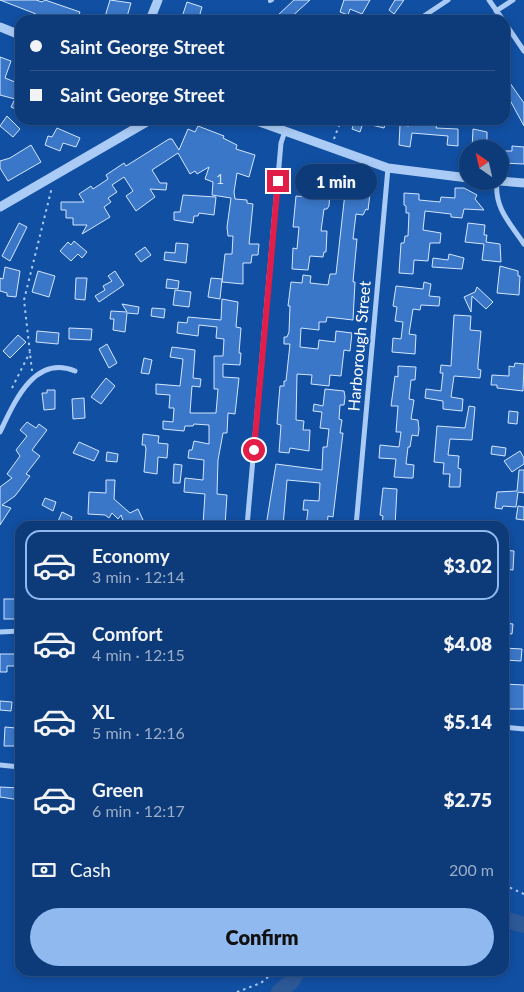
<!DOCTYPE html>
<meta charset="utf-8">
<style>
:root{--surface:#0d3b7a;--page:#16427f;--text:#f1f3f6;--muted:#9aadc7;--line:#2d558b;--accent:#90b9f0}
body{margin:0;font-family:Lato,sans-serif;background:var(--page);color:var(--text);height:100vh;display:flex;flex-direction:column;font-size:19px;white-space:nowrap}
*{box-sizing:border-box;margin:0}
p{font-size:16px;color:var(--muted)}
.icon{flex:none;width:28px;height:28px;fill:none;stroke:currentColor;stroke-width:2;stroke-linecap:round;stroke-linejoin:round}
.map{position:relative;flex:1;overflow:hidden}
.details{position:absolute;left:15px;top:521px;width:494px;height:455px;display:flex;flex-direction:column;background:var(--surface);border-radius:15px;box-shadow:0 2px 8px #0003,0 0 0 1px var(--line)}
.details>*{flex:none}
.banner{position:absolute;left:15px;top:15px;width:495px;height:110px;border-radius:15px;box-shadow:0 2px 8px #0003,0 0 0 1px var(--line);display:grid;align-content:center;height:110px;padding:0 15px;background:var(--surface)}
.needle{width:32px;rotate:326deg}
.fabs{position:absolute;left:459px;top:140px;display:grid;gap:10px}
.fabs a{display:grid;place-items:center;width:50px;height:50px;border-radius:50%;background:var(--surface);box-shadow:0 2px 8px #0003,0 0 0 1px var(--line);font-size:25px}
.end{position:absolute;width:22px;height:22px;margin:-11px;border:6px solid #e11d48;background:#fff;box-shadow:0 0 0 2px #fff}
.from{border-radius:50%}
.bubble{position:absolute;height:35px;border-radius:18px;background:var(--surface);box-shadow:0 2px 8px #0003,0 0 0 1px var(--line);font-size:16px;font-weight:800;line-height:35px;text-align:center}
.banner b{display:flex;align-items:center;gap:18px;height:48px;font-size:19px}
.banner b+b{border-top:1px solid var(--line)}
.banner i{width:12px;height:12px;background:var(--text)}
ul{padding:9px 0 0;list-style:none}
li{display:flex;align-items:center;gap:15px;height:70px;margin:0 10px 8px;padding:0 5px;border:2px solid transparent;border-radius:15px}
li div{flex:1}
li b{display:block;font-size:19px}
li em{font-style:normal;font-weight:800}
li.selected{border-color:var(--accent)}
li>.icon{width:45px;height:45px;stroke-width:1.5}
.pay{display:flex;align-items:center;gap:12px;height:55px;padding:0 15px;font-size:19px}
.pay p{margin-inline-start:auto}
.primary-button{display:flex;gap:10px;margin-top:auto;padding:10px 15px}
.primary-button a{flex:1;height:58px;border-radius:30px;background:var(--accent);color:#111;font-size:20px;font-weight:800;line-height:58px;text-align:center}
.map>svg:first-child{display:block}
</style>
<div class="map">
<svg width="524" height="992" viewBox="0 0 524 992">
<rect width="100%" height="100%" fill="#114fa2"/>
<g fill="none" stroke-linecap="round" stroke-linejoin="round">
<!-- river -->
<g stroke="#2d5997" stroke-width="16">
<polyline points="504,919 524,925"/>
<polyline points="279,992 291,982 298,971"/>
</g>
</g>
<!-- building -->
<g fill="#3a77c8" stroke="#d4e6fe">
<polygon points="0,0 36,0 42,2 45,0 80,12 77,20 33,20 36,14"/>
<polygon points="110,0 131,3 126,20 104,20"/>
<polygon points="294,0 310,0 288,20 281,20 277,16"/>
<polygon points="344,0 370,0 362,14 350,9 348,15 340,12"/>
<polygon points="395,0 404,0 394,14 389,10"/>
<polygon points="187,2 202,7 200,14 213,20 181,20"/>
<polygon points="0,57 11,61 5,78 20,84 20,111 11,107 15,99 0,95"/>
<polygon points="505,76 524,103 524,126 505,91"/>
<polygon points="7,116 20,129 13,137 0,126"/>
<polygon points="355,120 387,120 384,128 363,123 360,132 352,129"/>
<polygon points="410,121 437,123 436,128 458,129 458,146 447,145 448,136 412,133 410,147 399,145 400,125 409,126"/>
<polygon points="198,126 224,136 223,138 237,145 236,149 255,155 249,177 237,173 234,192 235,199 247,200 247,203 253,204 249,244 259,244 258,255 252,255 251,263 243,263 243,284 222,282 225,254 232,254 233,236 228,236 227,227 231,198 212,195 213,182 205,179 209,167 197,174 195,171 190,174 178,153 152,170 160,183 167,183 166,190 150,189 155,197 136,211 126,196 133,191 124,177 112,185 117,192 108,198 111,202 104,207 110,217 82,234 87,225 73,225 73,218 66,218 66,210 61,210 61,202 84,202 79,194 91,186 93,189 108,179 106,175 124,163 126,166 169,139 172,139 179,150 188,129 195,132"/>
<polygon points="57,128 80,138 76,147 63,143 60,151 45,145 48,136 52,137"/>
<polygon points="473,129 487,132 487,141 483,141 483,149 472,149"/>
<polygon points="31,145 41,162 8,181 0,168 0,161 10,158"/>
<polygon points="512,146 524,147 524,164 500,163 500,151 512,151"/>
<polygon points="307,166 317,166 317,171 344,173 342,193 330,192 329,206 327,209 324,209 321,231 327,231 326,252 324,252 323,257 310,256 308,270 292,269 293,248 297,249 299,227 293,227 296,196 307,197 308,180 301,179 301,171 307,172"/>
<polygon points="359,184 371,186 368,210 366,209 363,215 356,214 353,239 357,239 353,282 355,282 353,320 327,317 326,322 319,322 319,330 301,328 300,347 318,349 319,340 335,342 336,331 352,333 350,351 344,350 341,376 330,375 329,386 311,384 312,375 297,374 296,420 304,421 303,430 310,430 309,451 290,448 289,453 279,452 281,425 277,424 278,409 280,386 284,386 284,381 286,381 290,344 284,344 284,337 287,337 289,332 290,306 288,306 291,282 302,283 303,275 311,276 310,283 328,285 330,274 336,274 345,193 357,194"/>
<polygon points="455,188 464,188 477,195 475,199 484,210 464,209 462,218 451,217 451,214 425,211 423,230 441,233 440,243 430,243 428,261 414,260 413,274 399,273 401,243 404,243 405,236 408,236 409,213 406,213 406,206 404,205 404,193 419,194 419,200 440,202 441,197 455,198"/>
<polygon points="183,195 216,197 214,215 199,213 198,216 194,216 193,223 174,220 174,212 180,212"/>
<polygon points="19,223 27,227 10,261 2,256"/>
<polygon points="468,223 485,225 484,235 487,235 486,242 500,244 501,262 482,260 484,244 465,242"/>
<polygon points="74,241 87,252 82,258 78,254 71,261 60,251 68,242 71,245"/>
<polygon points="176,243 188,244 186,263 164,260 165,252 175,253"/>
<polygon points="145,247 151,255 141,262 135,254"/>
<polygon points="449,254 464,258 462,269 432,267 433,258 448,260"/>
<polygon points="500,266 518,271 518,276 520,276 519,295 497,293"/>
<polygon points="5,267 20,271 16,297 7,296 7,293 0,291 0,278 3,279"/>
<polygon points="38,271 55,276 49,297 32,292"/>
<polygon points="115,271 124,285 99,302 95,296 105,290 103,286 112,281 108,276"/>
<polygon points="76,278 87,278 85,300 75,299"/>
<polygon points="211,278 222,279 220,299 208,297"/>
<polygon points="167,279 179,281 178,289 166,288"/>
<polygon points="424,282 431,284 429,296 440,297 439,306 421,305 420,310 413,309 409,334 416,335 415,354 392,352 393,338 401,339 403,322 395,321 397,307 393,306 396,286 423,289"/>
<polygon points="477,287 493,302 486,309 472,296 471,312 464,297 475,292"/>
<polygon points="175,290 191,292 189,307 173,305"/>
<polygon points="222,299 238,302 236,327 241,328 239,353 241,353 240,365 223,364 223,377 239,378 235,414 228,413 227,433 223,433 218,460 217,494 227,495 225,526 217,526 203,525 205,494 184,492 185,478 203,480 204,460 188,458 189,450 192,450 194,441 209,444 209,425 194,424 193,426 185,426 184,431 163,429 163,421 173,422 174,408 169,408 170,395 156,394 156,384 180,386 183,359 170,357 172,347 195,350 193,378 201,379 200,387 192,386 190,413 216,413 218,389 214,389 214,356 223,356 224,339 216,338 217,327 199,325 198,336 177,333 178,322 187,323 188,317 221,320"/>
<polygon points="122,304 139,307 138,314 127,313 125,332 113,330 114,319 110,319 111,311 127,312"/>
<polygon points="152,308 165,309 164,318 151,316"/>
<polygon points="454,315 471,316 470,330 481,331 478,364 478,369 481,370 480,378 454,376 451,397 463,399 462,411 443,409 443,401 425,398 426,389 441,391 443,373 440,373 441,365 451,366"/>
<polygon points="69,328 92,329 91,340 69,339"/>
<polygon points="37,331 59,333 58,344 36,342"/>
<polygon points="18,335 26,342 10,358 3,351"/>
<polygon points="107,344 117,363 109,368 99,349"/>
<polygon points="144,358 152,360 149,374 141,373"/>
<polygon points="515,363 524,364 523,391 497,388 497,385 491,385 492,375 509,376 509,366 514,367"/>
<polygon points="398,366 416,367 415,380 411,380 409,399 414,400 411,419 418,420 419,429 418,436 412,435 410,447 408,447 406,464 414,465 413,478 409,478 394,477 396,459 379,458 380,445 399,447 401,432 396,432 398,406 391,406 395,376 398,377"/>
<polygon points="106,378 115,386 101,404 91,397"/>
<polygon points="325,389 344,391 345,397 344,405 340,405 339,419 342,420 340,433 343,433 333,517 328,516 327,526 306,526 308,510 303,510 304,500 319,501 320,483 287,480 283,526 266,526 276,464 322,470 323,447 327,447 329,429 320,428 322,412 313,411 314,404 323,406"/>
<polygon points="47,390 55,390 55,409 44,410 42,393 47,393"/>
<polygon points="84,398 85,418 73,419 72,399"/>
<polygon points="469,406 475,407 472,440 450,439 448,455 459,456 458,468 461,469 460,487 449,487 450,474 443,474 444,463 434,462 437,426 465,428"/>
<polygon points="509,411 518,412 517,424 508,423"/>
<polygon points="27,422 36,428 39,424 47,430 32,450 40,456 26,474 30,476 15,496 2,505 11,508 0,525 0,487 12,478 7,474 20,456 16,450 27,436 20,430"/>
<polygon points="143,434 159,436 158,443 168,444 167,458 158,457 157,474 144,472 146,449 145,445 142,445"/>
<polygon points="79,442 99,451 94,461 73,453"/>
<polygon points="492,446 506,448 505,456 491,454"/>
<polygon points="520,451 524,458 524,464 512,472 504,461"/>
<polygon points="107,452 118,454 117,462 106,461"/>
<polygon points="174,464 182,465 180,483 173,483"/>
<polygon points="519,470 524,470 524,493 518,492 516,507 503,506 502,509 495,508 497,492 517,491"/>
<polygon points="106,480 115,480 114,499 130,513 138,509 143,520 139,522 141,526 125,526 121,515 118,519 112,513 109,518 105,515 88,514 89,492 106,493"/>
<polygon points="383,488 397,489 395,526 382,526 383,516 380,515"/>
<polygon points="45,498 56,502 53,511 42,505"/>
<polygon points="518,506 524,507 524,520 516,519"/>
<polygon points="62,512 72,517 71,521 82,526 56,526"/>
<polygon points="504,550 514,551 513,570 504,569"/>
<rect x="4" y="599" width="16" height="20"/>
<polygon points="504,623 513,624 512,634 504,633"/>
<polygon points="504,648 522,649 521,661 504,660"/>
<polygon points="0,654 20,654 20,666 7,666 7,672 0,672"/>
<polygon points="504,684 524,685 524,709 504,709"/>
<polygon points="0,701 12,702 11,711 0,710"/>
<polygon points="5,727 16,728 15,746 4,746"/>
<polygon points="0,787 20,788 20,800 0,797"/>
</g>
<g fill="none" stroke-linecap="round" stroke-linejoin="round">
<!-- path -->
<g stroke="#aacbf5" stroke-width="2" stroke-dasharray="2.5 4" stroke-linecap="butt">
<polyline points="334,139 341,120"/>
<polyline points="32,371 24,300 52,187"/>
<polyline points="12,388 30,352"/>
<polyline points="504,885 524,894"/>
<polyline points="237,992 261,983 275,971"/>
</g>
<!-- service -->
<polyline stroke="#aacbf5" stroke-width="4" points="270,1 272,0"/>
<!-- minor -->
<g stroke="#aacbf5" stroke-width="5">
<polyline points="489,0 503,20"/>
<polyline points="496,11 513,0"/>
<polyline points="418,20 448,0"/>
<polyline points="505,23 524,51"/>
<path d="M497,181C494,208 510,223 524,244"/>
<path d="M0,432C14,403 34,354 75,371"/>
<polyline points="247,526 281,143 285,131"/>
<polyline points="356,526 388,168"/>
<polyline points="0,632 20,631"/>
<polyline points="504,727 524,729"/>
<polyline points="0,765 20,767"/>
</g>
<!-- tertiary -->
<g stroke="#aacbf5" stroke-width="9">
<polyline points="150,20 158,0"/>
<polyline points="0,27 20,35"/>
<polyline points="254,120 388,168 468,178"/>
<polyline points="500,181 524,183"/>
<polyline points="0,207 150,120"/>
</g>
</g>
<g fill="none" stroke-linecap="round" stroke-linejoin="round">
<!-- route -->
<polyline stroke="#e11d48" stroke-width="6" points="254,450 278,181"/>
</g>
<g text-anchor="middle" stroke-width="4" stroke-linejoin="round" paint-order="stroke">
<!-- number labels -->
<g font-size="14" fill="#ceddf1">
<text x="220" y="184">1</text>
</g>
<!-- street labels -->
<g font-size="16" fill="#fff" stroke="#114fa2">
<text transform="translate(359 346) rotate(-85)" y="6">Harborough Street</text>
</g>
</g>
</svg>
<div class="fabs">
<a><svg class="needle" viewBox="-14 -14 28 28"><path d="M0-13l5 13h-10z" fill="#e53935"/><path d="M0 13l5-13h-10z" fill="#9aadc7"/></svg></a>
</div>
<i class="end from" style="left:254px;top:450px"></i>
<i class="end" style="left:278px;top:181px"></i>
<div class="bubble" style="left:295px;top:164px;width:82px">1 min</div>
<div class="banner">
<b><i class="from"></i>Saint George Street</b>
<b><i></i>Saint George Street</b>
</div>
<section class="details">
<ul>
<li class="selected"><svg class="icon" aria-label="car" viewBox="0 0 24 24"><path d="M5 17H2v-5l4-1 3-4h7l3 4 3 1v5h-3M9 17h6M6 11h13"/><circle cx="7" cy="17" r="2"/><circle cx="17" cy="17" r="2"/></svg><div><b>Economy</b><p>3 min · 12:14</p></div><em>$3.02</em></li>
<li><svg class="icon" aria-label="car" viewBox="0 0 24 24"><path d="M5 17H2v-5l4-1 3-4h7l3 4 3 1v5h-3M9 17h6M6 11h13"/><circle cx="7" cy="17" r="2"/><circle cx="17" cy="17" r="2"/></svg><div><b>Comfort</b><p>4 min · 12:15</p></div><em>$4.08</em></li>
<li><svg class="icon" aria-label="car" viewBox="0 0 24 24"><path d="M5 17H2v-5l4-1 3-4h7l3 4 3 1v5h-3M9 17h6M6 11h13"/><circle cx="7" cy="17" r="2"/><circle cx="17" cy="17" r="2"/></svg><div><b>XL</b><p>5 min · 12:16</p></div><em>$5.14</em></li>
<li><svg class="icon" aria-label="car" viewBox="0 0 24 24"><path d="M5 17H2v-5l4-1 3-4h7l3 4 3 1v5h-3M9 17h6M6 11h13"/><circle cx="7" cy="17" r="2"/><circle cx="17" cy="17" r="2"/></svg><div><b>Green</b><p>6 min · 12:17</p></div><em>$2.75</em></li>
</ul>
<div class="pay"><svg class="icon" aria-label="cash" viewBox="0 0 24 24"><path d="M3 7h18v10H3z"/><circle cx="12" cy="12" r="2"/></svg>Cash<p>200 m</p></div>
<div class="primary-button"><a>Confirm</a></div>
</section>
</div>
